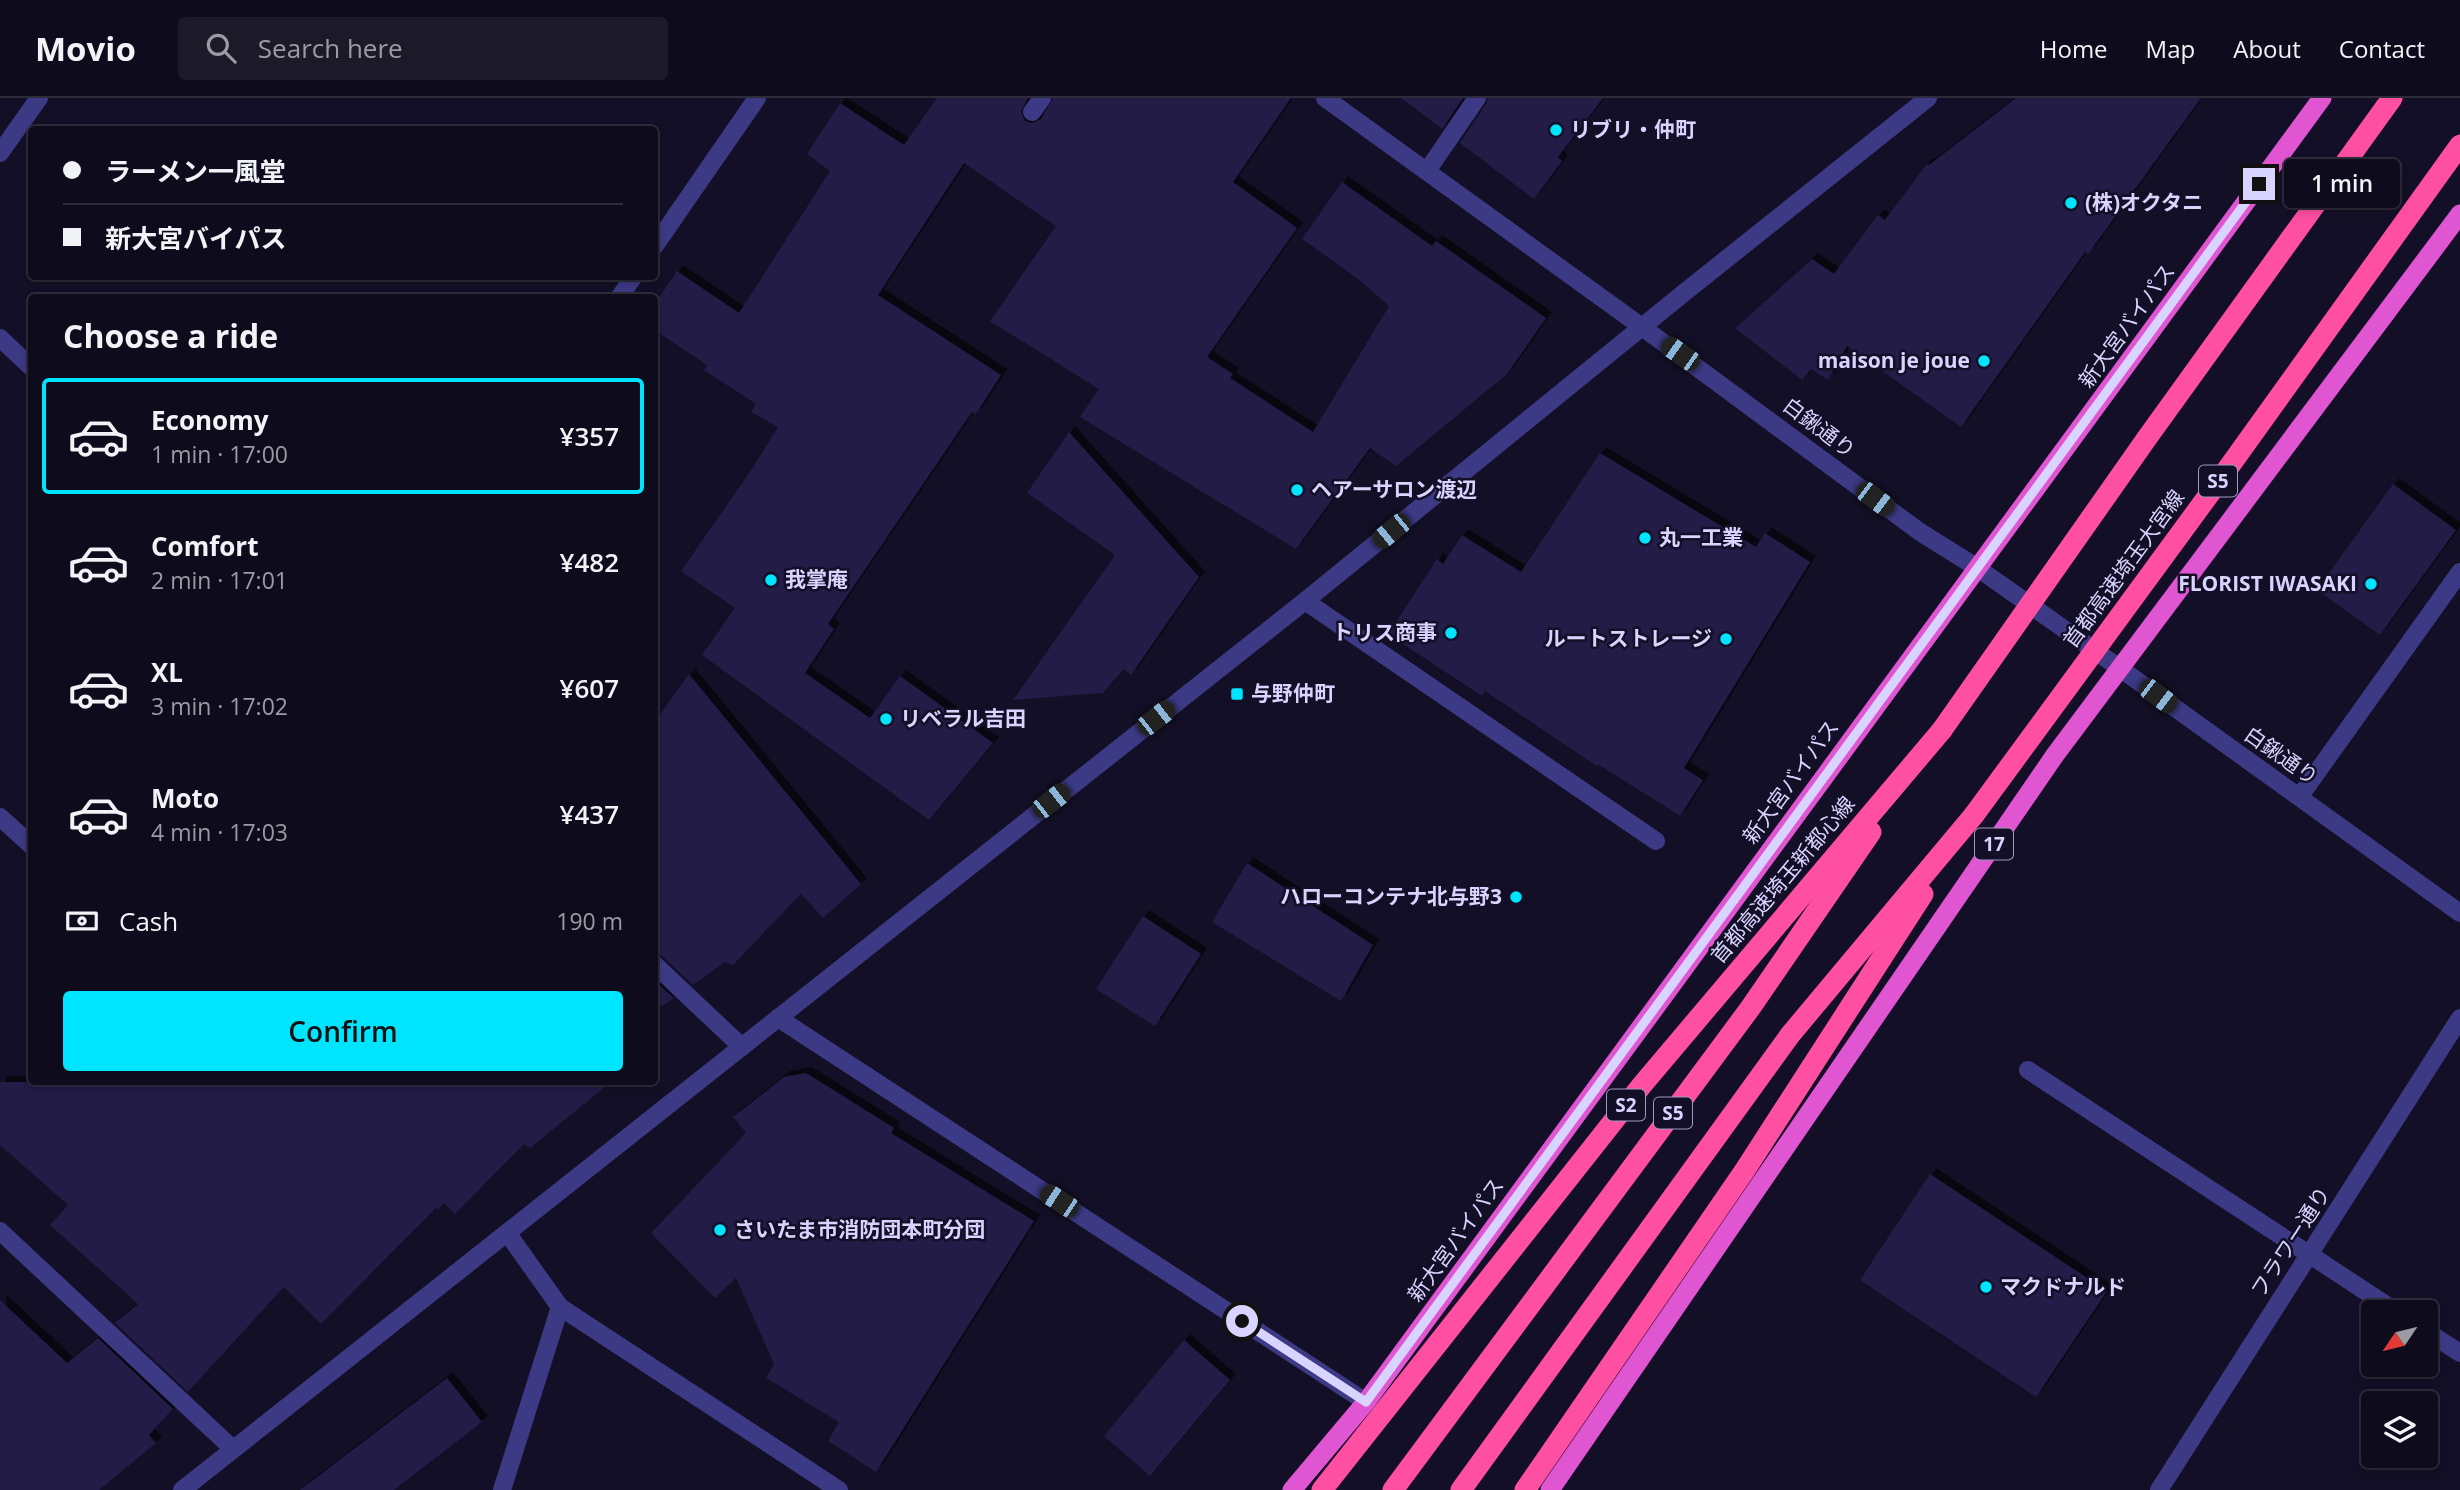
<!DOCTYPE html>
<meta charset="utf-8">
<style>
:root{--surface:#0e0b1c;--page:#1c1929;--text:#f1f3f6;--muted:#9b9ba3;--line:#2e2b3b;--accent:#00e5ff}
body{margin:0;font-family:"Open Sans","Noto Sans JP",sans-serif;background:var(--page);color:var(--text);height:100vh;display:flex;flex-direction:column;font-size:26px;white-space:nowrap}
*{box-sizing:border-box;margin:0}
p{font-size:23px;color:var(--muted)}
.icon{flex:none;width:38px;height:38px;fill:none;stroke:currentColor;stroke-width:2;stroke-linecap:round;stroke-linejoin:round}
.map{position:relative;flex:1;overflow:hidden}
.panel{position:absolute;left:28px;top:196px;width:630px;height:791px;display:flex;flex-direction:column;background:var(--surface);border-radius:7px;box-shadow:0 4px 10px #0003,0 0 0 2px var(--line)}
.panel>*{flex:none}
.guide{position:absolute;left:28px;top:28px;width:630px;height:154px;border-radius:7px;box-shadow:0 4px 10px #0003,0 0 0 2px var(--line);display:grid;align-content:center;height:154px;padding:0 35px;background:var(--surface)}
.needle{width:46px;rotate:235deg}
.buttons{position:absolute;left:2361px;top:1202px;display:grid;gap:14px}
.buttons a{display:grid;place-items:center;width:77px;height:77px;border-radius:7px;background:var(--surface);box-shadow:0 4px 10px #0003,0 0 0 2px var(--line);font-size:35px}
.end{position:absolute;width:32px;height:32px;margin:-16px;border:9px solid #d9d4ff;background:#111;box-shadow:0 0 0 4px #111}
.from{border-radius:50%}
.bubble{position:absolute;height:49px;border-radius:7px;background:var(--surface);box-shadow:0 4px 10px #0003,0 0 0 2px var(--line);font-size:23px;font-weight:600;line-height:49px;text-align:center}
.car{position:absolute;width:21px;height:42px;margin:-21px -10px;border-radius:9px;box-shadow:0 0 5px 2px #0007;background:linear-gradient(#222 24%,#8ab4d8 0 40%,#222 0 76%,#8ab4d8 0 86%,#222 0)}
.guide b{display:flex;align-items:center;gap:24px;height:66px;font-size:26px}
.guide b+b{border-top:2px solid var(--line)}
.guide i{width:18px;height:18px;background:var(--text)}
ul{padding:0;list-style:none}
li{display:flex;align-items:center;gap:21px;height:116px;margin:0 14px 10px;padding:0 21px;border:4px solid transparent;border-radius:7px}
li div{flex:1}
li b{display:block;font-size:26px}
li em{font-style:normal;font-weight:600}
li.current{border-color:var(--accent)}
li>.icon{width:63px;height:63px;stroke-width:1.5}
h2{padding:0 35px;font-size:32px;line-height:84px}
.pay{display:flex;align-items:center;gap:18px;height:77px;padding:0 35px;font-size:26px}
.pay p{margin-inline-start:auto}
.primary-button{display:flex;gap:14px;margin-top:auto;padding:14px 35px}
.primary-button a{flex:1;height:80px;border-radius:7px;background:var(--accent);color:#111;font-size:28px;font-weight:600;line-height:80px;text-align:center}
header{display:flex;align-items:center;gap:42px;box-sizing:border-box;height:98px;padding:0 35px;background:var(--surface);border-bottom:2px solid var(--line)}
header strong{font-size:33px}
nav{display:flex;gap:38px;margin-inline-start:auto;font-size:24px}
.search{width:490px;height:63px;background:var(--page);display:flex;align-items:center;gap:18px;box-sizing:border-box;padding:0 24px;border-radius:7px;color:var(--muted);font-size:26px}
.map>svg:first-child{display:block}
</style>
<header>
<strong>Movio</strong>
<div class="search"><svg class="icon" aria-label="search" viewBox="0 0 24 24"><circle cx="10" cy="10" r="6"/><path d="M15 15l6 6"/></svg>Search here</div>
<nav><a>Home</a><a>Map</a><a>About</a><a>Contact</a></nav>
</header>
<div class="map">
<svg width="2460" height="1392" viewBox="0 0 2460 1392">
<defs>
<filter id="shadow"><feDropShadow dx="6" dy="-6" stdDeviation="0" flood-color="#0009"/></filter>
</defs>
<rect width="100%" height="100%" fill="#130f26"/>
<!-- building -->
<g fill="#241b47" filter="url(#shadow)">
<polygon points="937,0 1028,0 1021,14 1025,23 1032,25 1041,21 1053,0 1291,0 1233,84 1297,130 1207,259 1233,276 1230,280 1313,334 1389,208 1358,181 1302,141 1342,84 1432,148 1436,143 1546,220 1507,276 1396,368 1370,350 1296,451 1080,319 1099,291 990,223 1056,128 964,65 878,197 1001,277 976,316 972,314 828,526 834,531 805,575 870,620 900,578 993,645 929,722 702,557 735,510 681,473 752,371 778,329 751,314 756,306 704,272 707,267 654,232 654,207 677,173 739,215 830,73 807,56 840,5 904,47"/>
<polygon points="1401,0 1463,0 1442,31"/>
<polygon points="1488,0 1603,0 1558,59 1562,63 1534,101 1460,45 1486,6"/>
<polygon points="2016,0 2201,0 2088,156 2085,154 1961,329 1847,248 1828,282 1811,271 1802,282 1735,230 1812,161 1834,176 1878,117 1885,122 1926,67 1929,67"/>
<polygon points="1069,334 1199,479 1131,577 1124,571 1103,595 1013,602 1115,457 1027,395"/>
<polygon points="1600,355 1756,449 1765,435 1810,464 1684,670 1703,682 1680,718 1598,666 1597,668 1485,593 1482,598 1388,536 1437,461 1443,466 1462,437 1521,474"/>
<polygon points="2393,386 2456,432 2380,537 2317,492"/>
<polygon points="689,576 861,786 823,820 801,796 733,867 725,864 693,887 662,858 654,855 654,625"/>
<polygon points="1247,765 1373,847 1341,903 1212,824"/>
<polygon points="1143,818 1201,856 1155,928 1096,891"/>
<polygon points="654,882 674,900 654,913"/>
<polygon points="806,975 894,1030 891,1035 1034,1123 876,1374 828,1343 839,1324 766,1280 774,1266 736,1180 715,1200 651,1135 746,1035 733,1019 784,979"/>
<polygon points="0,984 611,984 530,1050 524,1046 455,1116 444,1105 438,1112 436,1110 321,1226 284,1189 188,1294 115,1225 138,1206 50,1127 68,1107 0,1047"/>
<polygon points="1930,1076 2107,1193 2036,1299 1860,1182"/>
<polygon points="0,1202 67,1265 98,1240 173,1311 149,1337 156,1345 99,1392 0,1392"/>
<polygon points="1184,1242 1230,1282 1150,1378 1104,1338"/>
<polygon points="447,1280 482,1324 394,1392 300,1392"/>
</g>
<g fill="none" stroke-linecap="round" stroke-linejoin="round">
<!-- service -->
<g stroke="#3d3a85" stroke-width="18">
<polyline points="1032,14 1042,0"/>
<polyline points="654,149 757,0"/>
<polyline points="619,200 634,178"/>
<polyline points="1305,503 1656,743"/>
<polyline points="0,719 32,748"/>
</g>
<!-- minor -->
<g stroke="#3d3a85" stroke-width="18">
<polyline points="1325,0 1642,229"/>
<polyline points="0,55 39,0"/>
<polyline points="1427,73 1477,0"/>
<polyline points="0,240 32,270"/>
<polyline points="2300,698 2460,474"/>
<polyline points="654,866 742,949"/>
<polyline points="778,920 1366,1304"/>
<polyline points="2028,972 2397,1214"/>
<polyline points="0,1133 233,1351"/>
<polyline points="508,1136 560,1209 839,1392"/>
<polyline points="2426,1233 2460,1255"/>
<polyline points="502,1392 560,1209"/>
<polyline points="2159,1392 2460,920"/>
</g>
<!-- tertiary -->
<g stroke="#3d3a85" stroke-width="18">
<polyline points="1642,229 1920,434 1976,469 2121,571 2460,815"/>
<polyline points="182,1392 1305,503 1685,194 1928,0"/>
</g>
<!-- trunk -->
<g stroke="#e055d1" stroke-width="19">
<polyline points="1292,1392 1366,1304 2322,0"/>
<polyline points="1550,1392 2055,657 2460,116"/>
</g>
<!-- motorway -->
<g stroke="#ff4fa3" stroke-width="21">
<polyline points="1322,1392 1642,987 1942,632"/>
<polyline points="1393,1392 1751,909 1871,734"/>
<polyline points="1461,1392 1790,937 1974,717"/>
<polyline points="1525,1392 1745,1072 1923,796"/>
</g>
<!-- motorway-bridge -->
<g stroke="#ff4fa3" stroke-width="21">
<polyline points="1942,632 2147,340 2392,0"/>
<polyline points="1974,717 2216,387 2460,47"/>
</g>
</g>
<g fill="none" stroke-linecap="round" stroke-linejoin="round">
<!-- route -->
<polyline stroke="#d9d4ff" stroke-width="9" points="1242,1223 1366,1304 2259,86"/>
</g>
<!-- markers -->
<g fill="#00e5ff" stroke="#130f26" stroke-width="2.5">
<circle cx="1556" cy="32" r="7"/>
<circle cx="2071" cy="105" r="7"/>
<circle cx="1984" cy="263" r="7"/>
<circle cx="1297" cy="392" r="7"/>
<circle cx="1645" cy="440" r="7"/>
<circle cx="771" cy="482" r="7"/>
<circle cx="2371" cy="486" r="7"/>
<circle cx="1451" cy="535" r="7"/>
<circle cx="1726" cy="541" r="7"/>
<rect x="1230" y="589" width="14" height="14" rx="3.5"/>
<circle cx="886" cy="621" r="7"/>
<circle cx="1516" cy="799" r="7"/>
<circle cx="720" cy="1132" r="7"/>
<circle cx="1986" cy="1189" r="7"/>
</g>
<g text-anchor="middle" stroke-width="5" stroke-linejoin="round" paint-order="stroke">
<!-- shield labels -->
<g fill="#130f26" stroke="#9e99be" stroke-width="2">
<rect x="2199" y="367.5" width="38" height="31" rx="5"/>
<rect x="1975" y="730.5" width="38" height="31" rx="5"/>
<rect x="1607" y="991.5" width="38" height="31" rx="5"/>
<rect x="1654" y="999.5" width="38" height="31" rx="5"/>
</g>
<g font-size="19" font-weight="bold" fill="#d9d4ff">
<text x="2218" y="390">S5</text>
<text x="1994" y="753">17</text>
<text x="1626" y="1014">S2</text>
<text x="1673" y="1022">S5</text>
</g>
<!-- poi labels -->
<g font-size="21" font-weight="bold" fill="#d9d4ff" stroke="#130f26" text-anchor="start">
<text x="1570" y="39">リブリ・仲町</text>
<text x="2085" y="112">(株)オクタニ</text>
<text x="1970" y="270" text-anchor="end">maison je joue</text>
<text x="1311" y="399">ヘアーサロン渡辺</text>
<text x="1659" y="447">丸一工業</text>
<text x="785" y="489">我掌庵</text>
<text x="2357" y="493" text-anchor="end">FLORIST IWASAKI</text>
<text x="1437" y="542" text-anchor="end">トリス商事</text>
<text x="1712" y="548" text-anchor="end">ルートストレージ</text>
<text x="1251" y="603">与野仲町</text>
<text x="900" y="628">リベラル吉田</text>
<text x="1502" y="806" text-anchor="end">ハローコンテナ北与野3</text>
<text x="734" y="1139">さいたま市消防団本町分団</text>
<text x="2000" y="1196">マクドナルド</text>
</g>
<!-- street labels -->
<g font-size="21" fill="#d9d4ff" stroke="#130f26">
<text transform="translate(2127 228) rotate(-54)" y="7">新大宮バイパス</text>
<text transform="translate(1819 330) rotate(37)" y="7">白鍬通り</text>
<text transform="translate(2124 471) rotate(-54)" y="7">首都高速埼玉大宮線</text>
<text transform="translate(2281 658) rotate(35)" y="7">白鍬通り</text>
<text transform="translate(1791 684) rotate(-54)" y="7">新大宮バイパス</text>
<text transform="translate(1783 782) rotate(-50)" y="7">首都高速埼玉新都心線</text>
<text transform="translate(1456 1142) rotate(-54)" y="7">新大宮バイパス</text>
<text transform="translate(2291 1144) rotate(-57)" y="7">フラワー通り</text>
</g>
</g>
</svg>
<div class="buttons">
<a><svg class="needle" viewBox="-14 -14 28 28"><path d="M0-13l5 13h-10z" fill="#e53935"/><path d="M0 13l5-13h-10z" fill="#9b9ba3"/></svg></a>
<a><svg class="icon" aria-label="layers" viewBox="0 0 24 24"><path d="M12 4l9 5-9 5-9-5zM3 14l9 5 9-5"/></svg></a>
</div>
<i class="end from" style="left:1242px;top:1223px"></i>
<i class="end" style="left:2259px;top:86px"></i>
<div class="bubble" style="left:2284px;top:61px;width:116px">1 min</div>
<i class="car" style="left:1680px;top:256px;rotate:305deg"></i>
<i class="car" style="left:1875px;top:401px;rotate:127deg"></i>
<i class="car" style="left:1391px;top:433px;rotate:231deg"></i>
<i class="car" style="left:2158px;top:598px;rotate:127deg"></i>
<i class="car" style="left:1156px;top:620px;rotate:52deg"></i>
<i class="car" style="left:1051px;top:703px;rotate:52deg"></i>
<i class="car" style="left:1059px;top:1103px;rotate:303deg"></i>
<div class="guide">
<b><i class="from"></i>ラーメン一風堂</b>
<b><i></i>新大宮バイパス</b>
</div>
<section class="panel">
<h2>Choose a ride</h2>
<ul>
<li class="current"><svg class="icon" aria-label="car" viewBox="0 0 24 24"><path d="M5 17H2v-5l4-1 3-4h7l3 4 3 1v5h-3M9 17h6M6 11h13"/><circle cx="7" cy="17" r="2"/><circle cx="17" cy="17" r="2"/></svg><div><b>Economy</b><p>1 min · 17:00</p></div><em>¥357</em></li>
<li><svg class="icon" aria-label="car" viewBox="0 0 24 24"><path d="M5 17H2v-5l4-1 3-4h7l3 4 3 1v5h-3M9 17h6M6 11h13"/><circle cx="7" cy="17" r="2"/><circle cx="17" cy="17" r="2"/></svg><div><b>Comfort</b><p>2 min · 17:01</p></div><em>¥482</em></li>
<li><svg class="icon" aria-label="car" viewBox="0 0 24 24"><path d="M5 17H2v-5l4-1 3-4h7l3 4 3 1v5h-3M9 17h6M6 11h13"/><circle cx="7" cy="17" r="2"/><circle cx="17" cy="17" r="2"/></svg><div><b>XL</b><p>3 min · 17:02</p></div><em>¥607</em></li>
<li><svg class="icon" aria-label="car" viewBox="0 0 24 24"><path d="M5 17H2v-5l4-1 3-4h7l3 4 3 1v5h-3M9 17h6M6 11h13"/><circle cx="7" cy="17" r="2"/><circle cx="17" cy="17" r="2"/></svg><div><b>Moto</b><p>4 min · 17:03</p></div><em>¥437</em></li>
</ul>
<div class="pay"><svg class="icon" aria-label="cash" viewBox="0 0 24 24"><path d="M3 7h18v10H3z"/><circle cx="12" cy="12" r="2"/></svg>Cash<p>190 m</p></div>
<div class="primary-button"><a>Confirm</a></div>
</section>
</div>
